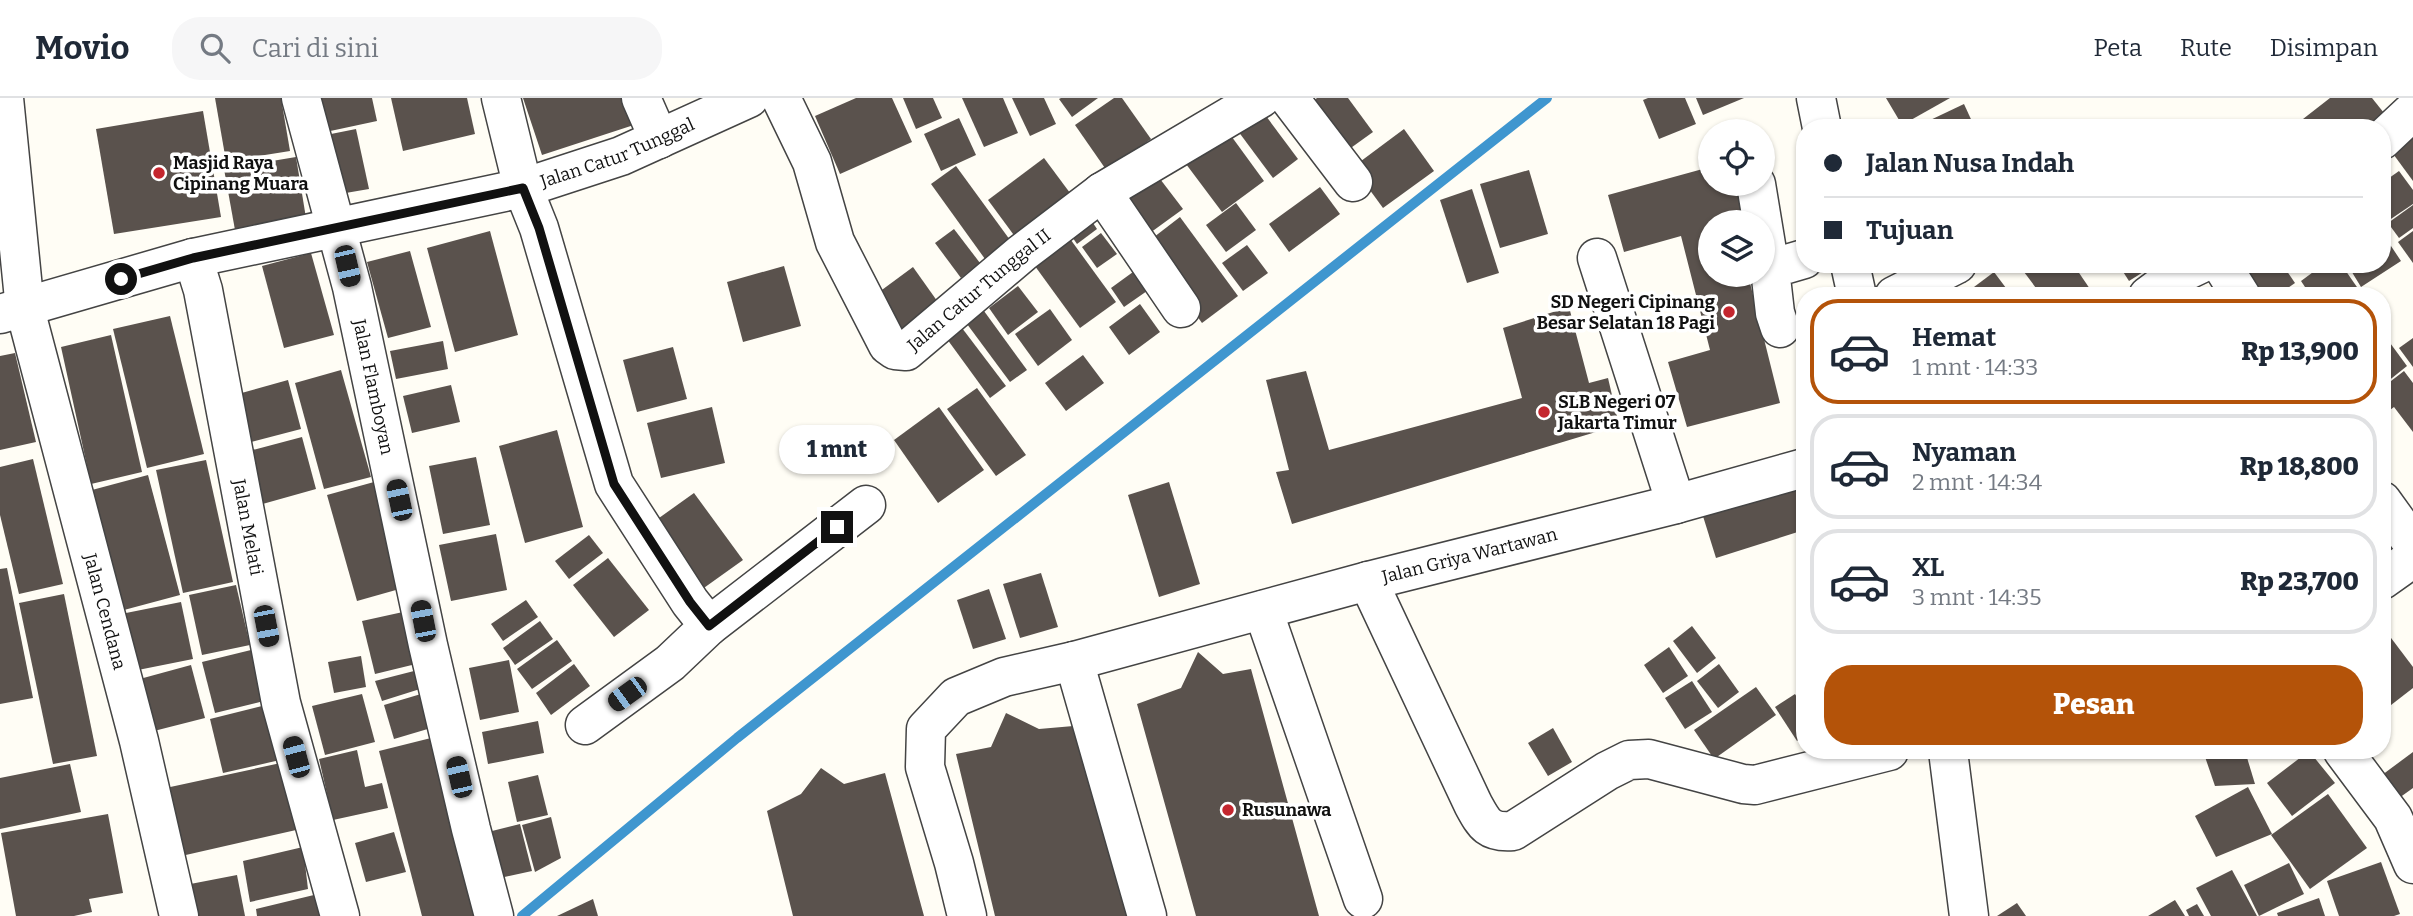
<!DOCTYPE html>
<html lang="id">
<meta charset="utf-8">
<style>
:root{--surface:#fff;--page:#f6f6f7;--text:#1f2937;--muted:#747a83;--line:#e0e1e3;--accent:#b45309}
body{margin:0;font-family:Bitter,serif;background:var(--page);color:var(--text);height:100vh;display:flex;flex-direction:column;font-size:26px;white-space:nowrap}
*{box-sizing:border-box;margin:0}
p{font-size:23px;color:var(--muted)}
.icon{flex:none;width:38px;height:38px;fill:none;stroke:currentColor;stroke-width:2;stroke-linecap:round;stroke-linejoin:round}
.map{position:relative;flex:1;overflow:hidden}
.details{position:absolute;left:1796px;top:189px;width:595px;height:472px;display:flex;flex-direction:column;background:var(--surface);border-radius:28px;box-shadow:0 2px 5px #0004}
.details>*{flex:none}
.hud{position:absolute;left:1796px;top:21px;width:595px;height:154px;border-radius:28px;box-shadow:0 2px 5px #0004;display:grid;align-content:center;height:154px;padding:0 28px;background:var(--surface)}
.fabs{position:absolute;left:1698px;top:21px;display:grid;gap:14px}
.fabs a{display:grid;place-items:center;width:77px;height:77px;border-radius:50%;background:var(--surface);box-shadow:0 2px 5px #0004;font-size:35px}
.end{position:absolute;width:32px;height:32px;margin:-16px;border:9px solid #111;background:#fff;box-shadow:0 0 0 4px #fff}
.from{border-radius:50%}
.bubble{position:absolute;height:49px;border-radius:24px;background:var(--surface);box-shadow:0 2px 5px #0004;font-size:23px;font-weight:800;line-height:49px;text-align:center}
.car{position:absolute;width:21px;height:42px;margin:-21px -10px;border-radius:9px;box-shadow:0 0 5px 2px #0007;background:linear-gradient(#222 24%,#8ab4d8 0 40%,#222 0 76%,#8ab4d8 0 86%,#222 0)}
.hud b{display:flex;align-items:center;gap:24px;height:66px;font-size:26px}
.hud b+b{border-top:2px solid var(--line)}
.hud i{width:18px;height:18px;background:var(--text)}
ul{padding:12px 0 0;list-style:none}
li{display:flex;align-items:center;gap:21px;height:105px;margin:0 14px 10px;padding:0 14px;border:4px solid var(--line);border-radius:28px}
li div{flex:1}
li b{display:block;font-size:26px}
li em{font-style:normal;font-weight:800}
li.selected{border-color:var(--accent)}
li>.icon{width:63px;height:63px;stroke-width:1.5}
.action{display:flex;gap:14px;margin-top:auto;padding:14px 28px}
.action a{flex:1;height:80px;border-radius:28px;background:var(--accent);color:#fff;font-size:28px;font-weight:800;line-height:80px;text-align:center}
header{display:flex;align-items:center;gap:42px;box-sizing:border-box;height:98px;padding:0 35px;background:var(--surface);border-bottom:2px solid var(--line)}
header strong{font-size:33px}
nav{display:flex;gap:38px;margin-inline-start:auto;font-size:24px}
.search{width:490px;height:63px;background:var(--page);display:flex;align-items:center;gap:18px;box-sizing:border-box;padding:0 24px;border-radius:28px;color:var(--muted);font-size:26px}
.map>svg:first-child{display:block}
</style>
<header>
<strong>Movio</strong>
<div class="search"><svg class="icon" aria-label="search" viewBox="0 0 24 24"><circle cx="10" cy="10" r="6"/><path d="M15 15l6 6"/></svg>Cari di sini</div>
<nav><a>Peta</a><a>Rute</a><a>Disimpan</a></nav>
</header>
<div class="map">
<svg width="2413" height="818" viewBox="0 0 2413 818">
<rect width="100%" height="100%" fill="#fffdf5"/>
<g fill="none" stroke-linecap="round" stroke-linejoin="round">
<!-- stream -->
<polyline stroke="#3f96cf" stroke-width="10" points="522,818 737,640 1547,0"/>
</g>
<!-- building -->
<g fill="#5a524d">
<polygon points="215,0 281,0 290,53 226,63"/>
<polygon points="313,0 372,0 377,23 321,35"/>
<polygon points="391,0 467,0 475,36 403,53"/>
<polygon points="523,0 635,0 643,24 542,57"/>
<polygon points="856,0 892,0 912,44 840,76 815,18"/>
<polygon points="903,0 933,0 942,20 916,31"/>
<polygon points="962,0 1003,0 1018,35 984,49"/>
<polygon points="1012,0 1044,0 1056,26 1030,38"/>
<polygon points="1061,0 1098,0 1072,19 1059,1"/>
<polygon points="1114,0 1122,0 1151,41 1107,73 1075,27"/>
<polygon points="1317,0 1348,0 1373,34 1341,57 1305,9"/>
<polygon points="1648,0 1685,0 1696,26 1659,41 1643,2"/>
<polygon points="1696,0 1744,0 1703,17"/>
<polygon points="1886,0 1950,0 1902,27"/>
<polygon points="2330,0 2372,0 2388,20 2375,30 2310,30 2303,21"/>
<polygon points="1964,6 1975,30 1926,30 1924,25"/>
<polygon points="1260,10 1298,61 1273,80 1235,29"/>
<polygon points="203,13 221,119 114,136 96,31"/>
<polygon points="959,20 976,57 941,73 924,36"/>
<polygon points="356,31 369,91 334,97 321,38"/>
<polygon points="1404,31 1434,73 1383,110 1353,69"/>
<polygon points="1229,35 1264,83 1222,114 1186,66"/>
<polygon points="2413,37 2413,83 2391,53"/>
<polygon points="296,59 306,120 235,132 224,71"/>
<polygon points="1044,60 1073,99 1016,140 988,102"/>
<polygon points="956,68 1010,142 985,161 931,86"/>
<polygon points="1710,69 1710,86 1738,86 1748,120 1735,124 1710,124 1710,177 1748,177 1780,305 1687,329 1668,264 1710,252 1681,138 1624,154 1608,97"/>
<polygon points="1529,72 1548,136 1500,150 1480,86"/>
<polygon points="1154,73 1183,111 1143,140 1115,102"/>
<polygon points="2399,73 2413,92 2413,106 2382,127 2382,85"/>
<polygon points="1320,89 1340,116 1289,154 1269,126"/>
<polygon points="1472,91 1499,175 1467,185 1440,102"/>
<polygon points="1236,105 1256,132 1226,154 1206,127"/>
<polygon points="2413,107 2413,130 2399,140 2388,125"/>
<polygon points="1089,119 1097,131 1077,146 1068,133"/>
<polygon points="1180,119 1238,198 1202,225 1145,146"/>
<polygon points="954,131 980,165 961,180 935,145"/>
<polygon points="490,133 518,237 455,254 427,150"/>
<polygon points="2413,133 2413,165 2398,144"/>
<polygon points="1101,135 1117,156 1097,170 1082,149"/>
<polygon points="1068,138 1116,204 1080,230 1032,164"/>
<polygon points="2385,139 2401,163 2361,189 2347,166 2382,166 2382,141"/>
<polygon points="1247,147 1268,175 1243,193 1222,165"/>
<polygon points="410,153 431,229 388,240 367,164"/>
<polygon points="311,155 334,237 284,250 262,168"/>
<polygon points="2018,166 2073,166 2090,191 2080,198 2042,198"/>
<polygon points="2118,166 2156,166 2129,183"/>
<polygon points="2225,166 2282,166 2295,185 2276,198 2245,198"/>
<polygon points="2324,166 2341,166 2359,192 2350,198 2311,198 2301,183"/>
<polygon points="784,168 801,228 743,244 727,184"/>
<polygon points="913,169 940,207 898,237 871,200"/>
<polygon points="1133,174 1147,193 1124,209 1111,190"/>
<polygon points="1994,174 2012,198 1962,198"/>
<polygon points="1018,188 1038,214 1008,237 989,210"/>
<polygon points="1140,206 1160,234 1129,257 1109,229"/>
<polygon points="1569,209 1589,285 1608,280 1619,327 1292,426 1276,374 1289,372 1266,282 1306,273 1329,352 1522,300 1503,230"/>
<polygon points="1050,211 1072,242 1038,268 1015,236"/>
<polygon points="984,213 1027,272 1010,284 967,226"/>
<polygon points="170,218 204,356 147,370 113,231"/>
<polygon points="962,230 1006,288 990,300 947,241"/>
<polygon points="2382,234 2407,268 2387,284 2382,276"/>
<polygon points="111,237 142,374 91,386 61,249"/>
<polygon points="2413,240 2413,269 2399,250"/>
<polygon points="443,243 448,271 396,281 390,253"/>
<polygon points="673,249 687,301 637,314 623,262"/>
<polygon points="15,255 36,344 0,352 0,258"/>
<polygon points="1083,257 1104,285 1066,313 1045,285"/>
<polygon points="341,272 371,379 324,391 295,285"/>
<polygon points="2404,273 2413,285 2413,334 2394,309 2382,318 2382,290"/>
<polygon points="288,282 301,331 251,344 238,296"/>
<polygon points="451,287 460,324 412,335 403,298"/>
<polygon points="977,290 1026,357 996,378 947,311"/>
<polygon points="712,309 725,365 661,380 647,325"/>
<polygon points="939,309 984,372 938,405 894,342"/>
<polygon points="557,332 583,429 525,445 499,348"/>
<polygon points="302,339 316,391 259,407 245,354"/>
<polygon points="476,359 490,427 443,436 429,368"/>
<polygon points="33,361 63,486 19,496 0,417 0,369"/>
<polygon points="206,362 233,484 183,495 156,372"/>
<polygon points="148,377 180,497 124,512 92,392"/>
<polygon points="374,384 403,490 357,503 327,397"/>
<polygon points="1169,384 1200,486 1159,499 1128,397"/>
<polygon points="1796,386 1804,413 1804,432 1716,460 1702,415"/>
<polygon points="694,395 743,462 694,497 645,430"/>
<polygon points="496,436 507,492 451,503 439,447"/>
<polygon points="589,437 603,455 569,481 555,463"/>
<polygon points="608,460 649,512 614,539 573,487"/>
<polygon points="7,470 33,600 0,606 0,471"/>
<polygon points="1041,475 1058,529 1020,540 1003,486"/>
<polygon points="236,487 250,547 202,557 189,497"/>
<polygon points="989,491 1006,541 973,551 957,502"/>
<polygon points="64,496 97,658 53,666 19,505"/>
<polygon points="526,502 538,519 503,543 491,526"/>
<polygon points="181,504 193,561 133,573 121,516"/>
<polygon points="403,514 416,566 375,576 362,523"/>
<polygon points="540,523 553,541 515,567 503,550"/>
<polygon points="1692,528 1716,560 1697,575 1673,543"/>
<polygon points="2382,528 2413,569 2413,590 2382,614"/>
<polygon points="557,542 572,563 532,591 517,571"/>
<polygon points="1669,549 1688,578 1663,595 1644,567"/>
<polygon points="251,552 264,603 215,615 202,564"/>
<polygon points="1198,554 1223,576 1251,571 1319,818 1196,818 1137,606 1181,590"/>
<polygon points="361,558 366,589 334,595 328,564"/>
<polygon points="509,562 519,614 480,622 469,570"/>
<polygon points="574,566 590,588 551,617 536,595"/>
<polygon points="1719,566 1739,594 1718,610 1697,583"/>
<polygon points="191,567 205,620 150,634 136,582"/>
<polygon points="414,573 420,591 382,603 375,583"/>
<polygon points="1692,583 1712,614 1685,631 1665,600"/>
<polygon points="1756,589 1776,617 1714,661 1694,632"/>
<polygon points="362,596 375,644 325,657 312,608"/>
<polygon points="421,596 431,630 394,641 384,607"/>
<polygon points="1795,596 1804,611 1804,638 1797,643 1775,609"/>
<polygon points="266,607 280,662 223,675 210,621"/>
<polygon points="1006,615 1039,631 1085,627 1134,818 995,818 956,656 991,649"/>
<polygon points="538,623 544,655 488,666 482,634"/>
<polygon points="1553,630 1572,664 1548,678 1528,645"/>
<polygon points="431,640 476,818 422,818 379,653"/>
<polygon points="357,652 365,689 382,685 388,710 333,722 319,661"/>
<polygon points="2203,653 2245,653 2255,686 2215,688"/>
<polygon points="2309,653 2335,685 2292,718 2267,685"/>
<polygon points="2413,654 2413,690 2399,700 2382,677"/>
<polygon points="290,663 305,730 177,759 161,691"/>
<polygon points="70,666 81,714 0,731 0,680"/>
<polygon points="821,670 844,686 885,675 924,818 793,818 767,713 801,696"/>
<polygon points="538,677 548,717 517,724 508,684"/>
<polygon points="2248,689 2272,736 2216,759 2195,718"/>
<polygon points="2328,696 2367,750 2310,791 2271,737"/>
<polygon points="108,716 123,795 89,801 92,814 74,818 16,818 1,735"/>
<polygon points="551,719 561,760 535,774 522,727"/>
<polygon points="520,726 532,773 500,780 488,734"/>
<polygon points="394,734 406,774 366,784 355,745"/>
<polygon points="303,749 308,791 250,804 243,763"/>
<polygon points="2381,764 2400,816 2394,818 2339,818 2327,783"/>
<polygon points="2289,765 2304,796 2259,818 2244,787"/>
<polygon points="2232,772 2257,818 2211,818 2196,790"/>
<polygon points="237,777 245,818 186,818 180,788"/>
<polygon points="318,796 323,818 257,818 256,811"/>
<polygon points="2319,800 2325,818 2278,818 2277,815"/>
<polygon points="593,801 598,818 557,818"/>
<polygon points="2175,802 2185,818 2148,818"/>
<polygon points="2017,805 2026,818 1997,818"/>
<polygon points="2197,806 2204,818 2189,818 2186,812"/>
</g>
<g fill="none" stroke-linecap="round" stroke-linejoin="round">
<!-- minor casing -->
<g stroke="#444" stroke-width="41">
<g id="minor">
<path id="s1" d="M4,0L25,211L139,643L179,818"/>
<path id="s2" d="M301,0L352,189L428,547L471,731L494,818"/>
<polyline points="501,0 523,90 539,130 614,386 690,504 709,528 670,565 585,627"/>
<polyline points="641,0 659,41"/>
<path id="s3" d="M781,0L812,64L835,144L888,247L895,252L906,253L1022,155L1102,94L1261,0"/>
<polyline points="1289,0 1353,84"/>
<polyline points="1816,0 1822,30"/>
<polyline points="2382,42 2413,13"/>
<polyline points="1756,86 1770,171"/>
<polyline points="1102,94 1181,210"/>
<path id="s4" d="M193,160L203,192L281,605L340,818"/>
<polyline points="1597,160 1676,406"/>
<polyline points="1850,166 1857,198"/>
<polyline points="2221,166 2241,198"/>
<polyline points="1894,198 1957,166"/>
<polyline points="2148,198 2175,178 2200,166"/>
<path id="s5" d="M0,216L193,160L523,90L621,58L749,0"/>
<polyline points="1780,230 1775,215 1770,171 1804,161"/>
<polyline points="2382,403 2413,446"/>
<polyline points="2382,482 2413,460"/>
<path d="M1368,483L1473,706C1484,726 1488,735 1513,733L1607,673L1629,662L1649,661L1743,686L1755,687L1889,653"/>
<polyline points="1263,512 1363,801"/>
<polyline points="709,528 866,407"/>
<polyline points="1074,563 1147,818"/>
<polyline points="1948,653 1969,818"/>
<polyline points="2343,653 2393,720 2413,766"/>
<path id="s6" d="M967,818L954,765L925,669L926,631L956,599L1004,579L1074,563L1368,483L1676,406L1804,370"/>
</g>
</g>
<!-- minor -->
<use href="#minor" stroke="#fff" stroke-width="38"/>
</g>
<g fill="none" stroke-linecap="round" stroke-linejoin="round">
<!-- route -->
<polyline stroke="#111" stroke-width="9" points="121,181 193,160 523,90 539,130 614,386 690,504 709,528 837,429"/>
</g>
<!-- markers -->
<g fill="#c4262e" stroke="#fff" stroke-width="2.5">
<circle cx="159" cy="75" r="7"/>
<circle cx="1729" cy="214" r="7"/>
<circle cx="1544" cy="314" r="7"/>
<circle cx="1228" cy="712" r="7"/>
</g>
<g text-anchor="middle" stroke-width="7" stroke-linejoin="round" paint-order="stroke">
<!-- street labels -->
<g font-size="18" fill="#111" stroke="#fff">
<text dy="6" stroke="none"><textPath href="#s5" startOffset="639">Jalan Catur Tunggal</textPath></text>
<text dy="6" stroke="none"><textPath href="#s3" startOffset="385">Jalan Catur Tunggal II</textPath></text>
<text dy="6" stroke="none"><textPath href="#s2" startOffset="298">Jalan Flamboyan</textPath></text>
<text dy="6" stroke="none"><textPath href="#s4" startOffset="275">Jalan Melati</textPath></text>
<text dy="6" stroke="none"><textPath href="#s6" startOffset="770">Jalan Griya Wartawan</textPath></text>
<text dy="6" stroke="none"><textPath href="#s1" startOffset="525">Jalan Cendana</textPath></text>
</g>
<!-- poi labels -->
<g font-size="18" font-weight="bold" fill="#111" stroke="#fff" text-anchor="start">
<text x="173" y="71">Masjid Raya<tspan x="173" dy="21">Cipinang Muara</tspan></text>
<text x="1715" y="210" text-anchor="end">SD Negeri Cipinang<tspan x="1715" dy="21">Besar Selatan 18 Pagi</tspan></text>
<text x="1558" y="310">SLB Negeri 07<tspan x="1558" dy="21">Jakarta Timur</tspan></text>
<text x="1242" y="718">Rusunawa</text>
</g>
</g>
</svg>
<div class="fabs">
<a><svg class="icon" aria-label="locate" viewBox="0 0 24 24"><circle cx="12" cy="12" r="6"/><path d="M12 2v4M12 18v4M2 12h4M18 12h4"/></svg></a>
<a><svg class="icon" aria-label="layers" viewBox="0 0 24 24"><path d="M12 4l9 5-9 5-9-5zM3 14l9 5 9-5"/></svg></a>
</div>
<i class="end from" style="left:121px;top:181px"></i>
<i class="end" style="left:837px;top:429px"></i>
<div class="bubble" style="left:779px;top:327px;width:116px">1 mnt</div>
<i class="car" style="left:347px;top:168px;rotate:167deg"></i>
<i class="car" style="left:399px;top:402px;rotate:348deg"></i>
<i class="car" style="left:423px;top:523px;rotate:349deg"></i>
<i class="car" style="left:266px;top:528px;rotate:169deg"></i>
<i class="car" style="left:627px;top:596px;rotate:234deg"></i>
<i class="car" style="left:296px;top:659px;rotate:345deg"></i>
<i class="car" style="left:459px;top:679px;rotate:347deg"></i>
<div class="hud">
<b><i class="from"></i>Jalan Nusa Indah</b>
<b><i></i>Tujuan</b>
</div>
<section class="details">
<ul>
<li class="selected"><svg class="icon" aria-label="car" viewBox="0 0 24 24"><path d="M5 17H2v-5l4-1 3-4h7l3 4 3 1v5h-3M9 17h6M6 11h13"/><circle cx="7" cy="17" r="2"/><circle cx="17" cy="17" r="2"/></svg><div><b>Hemat</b><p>1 mnt · 14:33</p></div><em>Rp 13,900</em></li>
<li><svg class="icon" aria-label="car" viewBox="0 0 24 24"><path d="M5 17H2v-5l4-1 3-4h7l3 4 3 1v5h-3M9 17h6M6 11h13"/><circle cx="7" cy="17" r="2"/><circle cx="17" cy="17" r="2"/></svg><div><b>Nyaman</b><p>2 mnt · 14:34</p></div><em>Rp 18,800</em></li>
<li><svg class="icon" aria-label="car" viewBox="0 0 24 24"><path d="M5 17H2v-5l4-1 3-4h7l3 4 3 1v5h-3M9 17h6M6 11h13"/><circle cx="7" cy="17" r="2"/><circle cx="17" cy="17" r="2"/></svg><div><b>XL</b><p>3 mnt · 14:35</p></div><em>Rp 23,700</em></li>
</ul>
<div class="action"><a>Pesan</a></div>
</section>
</div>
